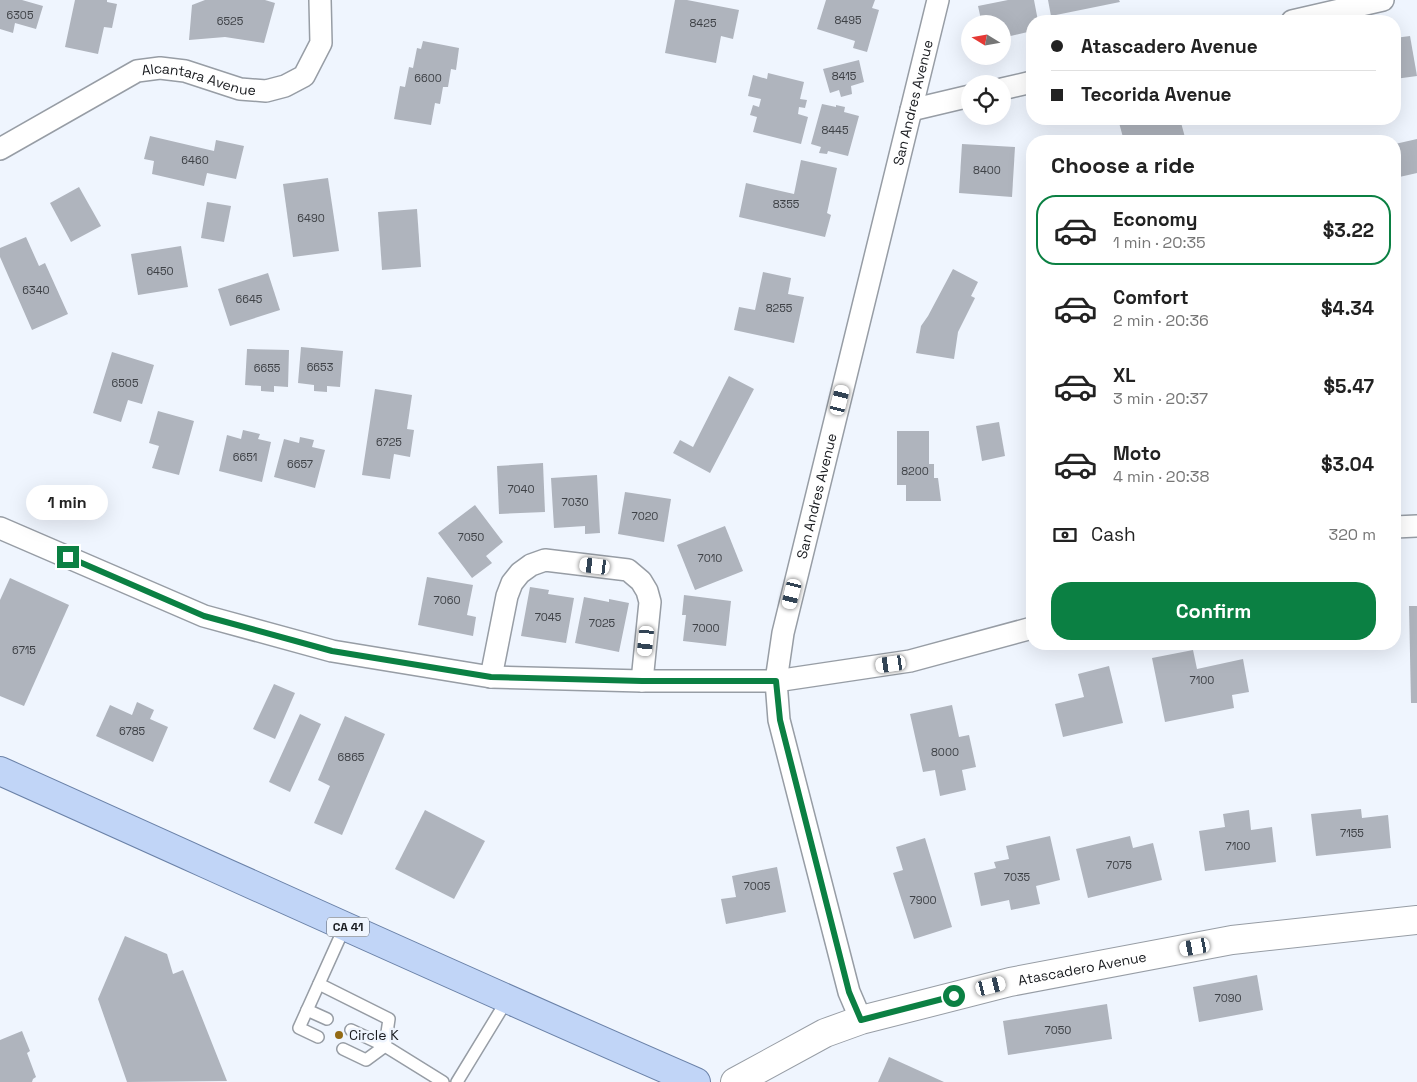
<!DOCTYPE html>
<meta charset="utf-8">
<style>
:root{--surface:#fff;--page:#f2f2f2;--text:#222;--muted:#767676;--line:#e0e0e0;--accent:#0b8043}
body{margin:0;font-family:"Space Grotesk",sans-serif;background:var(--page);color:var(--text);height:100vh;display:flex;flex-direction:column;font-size:19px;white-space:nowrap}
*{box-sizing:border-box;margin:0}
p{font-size:16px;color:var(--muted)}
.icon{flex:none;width:28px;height:28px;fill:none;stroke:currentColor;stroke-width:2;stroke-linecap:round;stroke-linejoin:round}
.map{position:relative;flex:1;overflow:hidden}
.sheet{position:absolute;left:1026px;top:135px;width:375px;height:515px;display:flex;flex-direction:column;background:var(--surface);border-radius:20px;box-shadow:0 5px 20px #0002}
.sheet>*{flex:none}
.banner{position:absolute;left:1026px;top:15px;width:375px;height:110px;border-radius:20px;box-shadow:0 5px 20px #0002;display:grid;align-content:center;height:110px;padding:0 25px;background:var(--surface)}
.needle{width:32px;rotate:281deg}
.tools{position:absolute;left:961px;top:15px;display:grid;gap:10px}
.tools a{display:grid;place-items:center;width:50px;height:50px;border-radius:50%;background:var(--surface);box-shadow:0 5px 20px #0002;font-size:25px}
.end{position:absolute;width:22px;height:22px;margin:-11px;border:6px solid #0b8043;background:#fff;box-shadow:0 0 0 2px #fff}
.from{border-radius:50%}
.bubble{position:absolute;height:35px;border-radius:18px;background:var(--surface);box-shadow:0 5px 20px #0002;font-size:16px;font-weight:800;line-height:35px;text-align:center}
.car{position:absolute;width:15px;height:30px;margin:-15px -8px;border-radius:6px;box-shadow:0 0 4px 1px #0007;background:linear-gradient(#fff 24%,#345 0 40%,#fff 0 76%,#345 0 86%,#fff 0)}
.banner b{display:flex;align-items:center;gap:18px;height:48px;font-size:19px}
.banner b+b{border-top:1px solid var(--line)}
.banner i{width:12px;height:12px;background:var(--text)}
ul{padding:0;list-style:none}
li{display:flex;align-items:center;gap:15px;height:70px;margin:0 10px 8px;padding:0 15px;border:2px solid transparent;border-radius:20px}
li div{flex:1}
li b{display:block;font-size:19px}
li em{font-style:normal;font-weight:800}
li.selected{border-color:var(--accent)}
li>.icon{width:45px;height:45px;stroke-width:1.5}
h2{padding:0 25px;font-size:22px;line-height:60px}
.pay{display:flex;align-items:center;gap:12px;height:55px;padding:0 25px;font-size:19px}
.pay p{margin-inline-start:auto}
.cta{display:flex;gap:10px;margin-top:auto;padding:10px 25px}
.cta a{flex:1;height:58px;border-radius:20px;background:var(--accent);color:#fff;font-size:20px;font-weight:800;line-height:58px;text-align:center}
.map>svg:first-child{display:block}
</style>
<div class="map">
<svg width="1417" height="1082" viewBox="0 0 1417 1082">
<rect width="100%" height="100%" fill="#eff5fe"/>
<!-- building -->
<g fill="#afb4bd">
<polygon points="0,0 22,0 43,6 36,29 15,23 13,33 0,29"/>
<polygon points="75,0 107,0 107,2 117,4 112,28 104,27 98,54 65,47"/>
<polygon points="205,0 265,0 275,3 264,43 225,37 189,40 192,5"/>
<polygon points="675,0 687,0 739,10 733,39 721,36 716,63 665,53"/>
<polygon points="826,0 875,0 872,8 879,10 867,52 853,48 855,41 817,29"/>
<polygon points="1008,0 1034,0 1038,21 1032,21 1032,31 1002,38 1002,24 982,24 978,6"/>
<polygon points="1048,0 1119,0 1120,2 1051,16"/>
<polygon points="1410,36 1417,76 1395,79 1395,38"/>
<polygon points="423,41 459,48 456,70 451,69 448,87 443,87 440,104 435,103 431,125 394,119 400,86 405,87 409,67 413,68 417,48 421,49"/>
<polygon points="859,60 864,82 851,86 852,94 841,97 839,90 830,93 823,69"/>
<polygon points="768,73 804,82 800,99 807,100 805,108 799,107 798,114 808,117 801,144 753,132 757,117 750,115 753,105 759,107 761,99 748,96 753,75 767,79"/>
<polygon points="822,104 836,107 836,105 845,107 844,112 859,116 848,156 828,151 827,154 819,153 821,147 811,144"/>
<polygon points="1118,119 1180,119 1186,141 1124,141"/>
<polygon points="150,136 214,151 216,140 244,146 236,179 207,173 204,186 152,174 154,161 144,159"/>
<polygon points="1417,139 1417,173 1395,178 1395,144"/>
<polygon points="962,144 1015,147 1012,197 959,193"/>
<polygon points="801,160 837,168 827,213 831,215 825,237 739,217 746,183 794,194"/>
<polygon points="328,178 339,251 293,257 283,184"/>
<polygon points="79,187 101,226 71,242 50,203"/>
<polygon points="207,202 231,206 224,242 201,238"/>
<polygon points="417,209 421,267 382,270 378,212"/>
<polygon points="26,237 39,266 45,263 68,314 32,330 0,257 0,248"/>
<polygon points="181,246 188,287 138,295 131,254"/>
<polygon points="953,269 978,282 971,296 975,298 958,332 954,359 916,353 921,326 928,316"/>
<polygon points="763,272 791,278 788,294 804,297 794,343 734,330 739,307 755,310"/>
<polygon points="268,273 280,310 230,326 218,289"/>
<polygon points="301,347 343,351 340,387 327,386 327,392 314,391 314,385 298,383"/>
<polygon points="247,349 289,350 288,387 274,386 274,392 261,391 261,386 245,385"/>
<polygon points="112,352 154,365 142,404 128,400 121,422 93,413"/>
<polygon points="729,376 754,389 710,473 673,453 680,440 693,447"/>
<polygon points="375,389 412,395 407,429 414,430 410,457 394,454 390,479 362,475"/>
<polygon points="158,411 194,421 179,475 152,468 159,446 149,443"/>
<polygon points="999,422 1005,456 982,461 976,426"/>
<polygon points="243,430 260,434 258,439 271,442 262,482 219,471 227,435 241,439"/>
<polygon points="897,431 929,431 929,464 934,464 934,478 938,478 941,501 906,501 906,485 897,485"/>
<polygon points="300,437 314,440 312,447 325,450 315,488 274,477 284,439 299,443"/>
<polygon points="1395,456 1400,482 1395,482"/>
<polygon points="543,463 545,512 499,514 497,466"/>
<polygon points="597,475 600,533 585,534 585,526 554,528 551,478"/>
<polygon points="625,492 671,499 664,542 618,534"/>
<polygon points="475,505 503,542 486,556 492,563 472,578 438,533"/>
<polygon points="725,526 743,571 695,590 677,545"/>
<polygon points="427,577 473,585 467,615 476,617 473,636 418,625"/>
<polygon points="10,578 69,605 24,706 0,696 0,600"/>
<polygon points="530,587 549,590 548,594 574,598 566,643 521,636"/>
<polygon points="684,595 731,601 726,646 683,641 686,615 682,615"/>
<polygon points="584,597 609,602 609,599 629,603 619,652 575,643"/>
<polygon points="1409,606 1417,606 1417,703 1411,703"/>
<polygon points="1193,650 1197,669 1243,659 1249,692 1232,695 1234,708 1165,722 1152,658"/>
<polygon points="1109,666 1123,723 1063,737 1055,704 1084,697 1078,674"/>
<polygon points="274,684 295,693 275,739 253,729"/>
<polygon points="137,702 154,710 150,719 168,727 153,762 96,736 110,705 132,715"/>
<polygon points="952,705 959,737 969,735 976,767 962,770 966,790 940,796 935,770 923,772 910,714"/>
<polygon points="300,714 321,724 290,792 269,782"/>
<polygon points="345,716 385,734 342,835 314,823 330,786 318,780"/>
<polygon points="1361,809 1362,818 1388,815 1391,848 1316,856 1311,814"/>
<polygon points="425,810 485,841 454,899 395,869"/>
<polygon points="1249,810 1251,830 1272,827 1276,862 1205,871 1199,831 1225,827 1223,814"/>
<polygon points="1050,836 1060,880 1036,886 1040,904 1011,910 1009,900 981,906 974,873 996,868 994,862 1009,859 1006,846"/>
<polygon points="1130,836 1133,848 1153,843 1162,880 1088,898 1076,849"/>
<polygon points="925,838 952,927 914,939 893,873 903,870 896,847"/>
<polygon points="777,867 786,912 726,924 721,899 736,897 732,876"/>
<polygon points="125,936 167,954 173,974 183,970 227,1081 127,1082 98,999"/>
<polygon points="1257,975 1263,1010 1199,1022 1193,987"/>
<polygon points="1107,1004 1112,1039 1008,1055 1003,1021"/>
<polygon points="22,1031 30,1051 27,1053 36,1077 33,1079 32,1082 0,1082 0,1040"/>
<polygon points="889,1057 944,1082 878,1082"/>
</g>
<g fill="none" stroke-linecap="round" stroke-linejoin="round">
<!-- lane casing -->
<g stroke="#979da5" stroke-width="14">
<g id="lane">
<polyline points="319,984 389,1019 385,1046 351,1030"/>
<polyline points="307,1010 327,1019"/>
<polyline points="318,1037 299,1028 345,926"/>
<polyline points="343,1049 366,1060 385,1046 443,1082"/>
<polyline points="457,1082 507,1000"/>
</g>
</g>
<!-- street casing -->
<g stroke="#979da5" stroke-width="24">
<g id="street">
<polyline points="1292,21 1383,0"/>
<polyline points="1002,89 1032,82"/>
<polyline points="911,110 970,96"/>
<path id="s1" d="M0,149L137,71L160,68L185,71L240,89L266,91L285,86L304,76L321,43L320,0"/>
<polyline points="1395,527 1417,526"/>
<polyline points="0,528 204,616 332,651 491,677 642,681 776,681 910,661 1032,628"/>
<polyline points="491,677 507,596 512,583 520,573 531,565 545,560 628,570 641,581 647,591 650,602 642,681"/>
<path id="s2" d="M861,1020L849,992L779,720L776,681L783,633L938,0"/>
</g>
</g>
<!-- secondary casing -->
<g stroke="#979da5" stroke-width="30">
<g id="secondary">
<path id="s3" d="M735,1082L825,1033L861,1020L1010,982L1232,940L1417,920"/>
</g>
</g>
<!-- primary casing -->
<g stroke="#6b82a8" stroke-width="30">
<path id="primary" d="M0,771C232,875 463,981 696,1082"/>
</g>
<!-- lane -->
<use href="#lane" stroke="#fff" stroke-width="11"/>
<!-- street -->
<use href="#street" stroke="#fff" stroke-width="21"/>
<!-- secondary -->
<use href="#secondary" stroke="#fff" stroke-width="28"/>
<!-- primary -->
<use href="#primary" stroke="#c1d5f7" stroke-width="28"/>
</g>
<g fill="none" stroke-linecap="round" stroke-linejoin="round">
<!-- route -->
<polyline stroke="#0b8043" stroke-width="6" points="68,557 204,616 332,651 491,677 642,681 776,681 780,720 849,992 861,1020 954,996"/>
</g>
<!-- markers -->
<circle fill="#936a14" stroke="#eff5fe" stroke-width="2" cx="339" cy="1035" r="5"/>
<g text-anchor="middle" stroke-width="5" stroke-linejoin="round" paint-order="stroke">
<!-- number labels -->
<g font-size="11" fill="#3e4146">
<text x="20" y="19">6305</text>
<text x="848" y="24">8495</text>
<text x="230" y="25">6525</text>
<text x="703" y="27">8425</text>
<text x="844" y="80">8415</text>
<text x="428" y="82">6600</text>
<text x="835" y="134">8445</text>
<text x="195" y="164">6460</text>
<text x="987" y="174">8400</text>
<text x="786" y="208">8355</text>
<text x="311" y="222">6490</text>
<text x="160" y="275">6450</text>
<text x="36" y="294">6340</text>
<text x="249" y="303">6645</text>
<text x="779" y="312">8255</text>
<text x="320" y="371">6653</text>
<text x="267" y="372">6655</text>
<text x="125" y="387">6505</text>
<text x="389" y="446">6725</text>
<text x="245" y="461">6651</text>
<text x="300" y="468">6657</text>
<text x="915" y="475">8200</text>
<text x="521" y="493">7040</text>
<text x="575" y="506">7030</text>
<text x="645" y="520">7020</text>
<text x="471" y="541">7050</text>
<text x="710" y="562">7010</text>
<text x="447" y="604">7060</text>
<text x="548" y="621">7045</text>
<text x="602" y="627">7025</text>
<text x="706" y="632">7000</text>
<text x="24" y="654">6715</text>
<text x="1202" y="684">7100</text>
<text x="132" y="735">6785</text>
<text x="945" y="756">8000</text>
<text x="351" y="761">6865</text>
<text x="1352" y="837">7155</text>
<text x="1238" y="850">7100</text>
<text x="1119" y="869">7075</text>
<text x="1017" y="881">7035</text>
<text x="757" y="890">7005</text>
<text x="923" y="904">7900</text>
<text x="1228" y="1002">7090</text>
<text x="1058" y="1034">7050</text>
</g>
<!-- shield labels -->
<rect fill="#eff5fe" stroke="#595c62" stroke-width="1" x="327" y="917.5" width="42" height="19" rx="4"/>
<g font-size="12" font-weight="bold" fill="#191b1f">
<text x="348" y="931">CA 41</text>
</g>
<!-- street labels -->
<g font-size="14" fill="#191b1f" stroke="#eff5fe">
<text dy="5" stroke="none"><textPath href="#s1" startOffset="221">Alcantara Avenue</textPath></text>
<text dy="5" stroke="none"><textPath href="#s2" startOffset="945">San Andres Avenue</textPath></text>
<text dy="5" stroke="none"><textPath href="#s2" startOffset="540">San Andres Avenue</textPath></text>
<text dy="5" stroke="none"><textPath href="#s3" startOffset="368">Atascadero Avenue</textPath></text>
</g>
<!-- poi labels -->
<g font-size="14" fill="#191b1f" stroke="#eff5fe" text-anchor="start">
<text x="349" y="1040">Circle K</text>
</g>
</g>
</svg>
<div class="tools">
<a><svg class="needle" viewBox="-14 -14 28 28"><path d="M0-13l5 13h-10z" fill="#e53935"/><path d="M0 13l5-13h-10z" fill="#767676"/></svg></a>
<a><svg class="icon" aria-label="locate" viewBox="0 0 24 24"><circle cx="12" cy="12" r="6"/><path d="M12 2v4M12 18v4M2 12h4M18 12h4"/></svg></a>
</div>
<i class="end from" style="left:954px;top:996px"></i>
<i class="end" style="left:68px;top:557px"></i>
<div class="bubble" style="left:26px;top:485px;width:82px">1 min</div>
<i class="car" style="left:840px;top:400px;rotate:14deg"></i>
<i class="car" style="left:595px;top:566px;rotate:277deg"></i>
<i class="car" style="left:792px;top:594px;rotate:194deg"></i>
<i class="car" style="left:646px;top:641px;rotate:186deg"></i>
<i class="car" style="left:891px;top:664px;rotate:262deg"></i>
<i class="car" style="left:1195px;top:947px;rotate:260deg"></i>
<i class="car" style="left:991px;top:986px;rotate:76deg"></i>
<div class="banner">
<b><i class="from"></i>Atascadero Avenue</b>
<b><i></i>Tecorida Avenue</b>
</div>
<section class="sheet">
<h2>Choose a ride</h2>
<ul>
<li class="selected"><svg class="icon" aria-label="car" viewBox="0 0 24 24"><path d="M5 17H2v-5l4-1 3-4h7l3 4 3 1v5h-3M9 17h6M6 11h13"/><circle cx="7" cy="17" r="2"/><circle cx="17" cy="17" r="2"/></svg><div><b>Economy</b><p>1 min · 20:35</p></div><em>$3.22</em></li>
<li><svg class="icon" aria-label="car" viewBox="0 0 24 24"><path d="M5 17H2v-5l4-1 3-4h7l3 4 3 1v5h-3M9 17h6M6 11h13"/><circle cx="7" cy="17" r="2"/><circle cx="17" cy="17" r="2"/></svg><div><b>Comfort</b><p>2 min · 20:36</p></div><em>$4.34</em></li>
<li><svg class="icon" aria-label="car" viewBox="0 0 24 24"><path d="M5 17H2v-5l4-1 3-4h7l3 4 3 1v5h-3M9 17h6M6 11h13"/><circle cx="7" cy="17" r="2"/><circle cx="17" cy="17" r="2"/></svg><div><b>XL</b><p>3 min · 20:37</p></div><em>$5.47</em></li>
<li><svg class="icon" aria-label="car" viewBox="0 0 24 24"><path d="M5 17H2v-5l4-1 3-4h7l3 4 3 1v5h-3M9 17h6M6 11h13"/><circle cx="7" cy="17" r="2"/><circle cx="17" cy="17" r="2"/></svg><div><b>Moto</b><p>4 min · 20:38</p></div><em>$3.04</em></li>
</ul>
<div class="pay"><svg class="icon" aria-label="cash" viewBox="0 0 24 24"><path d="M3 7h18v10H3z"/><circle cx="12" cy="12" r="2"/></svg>Cash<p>320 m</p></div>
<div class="cta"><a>Confirm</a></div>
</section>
</div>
